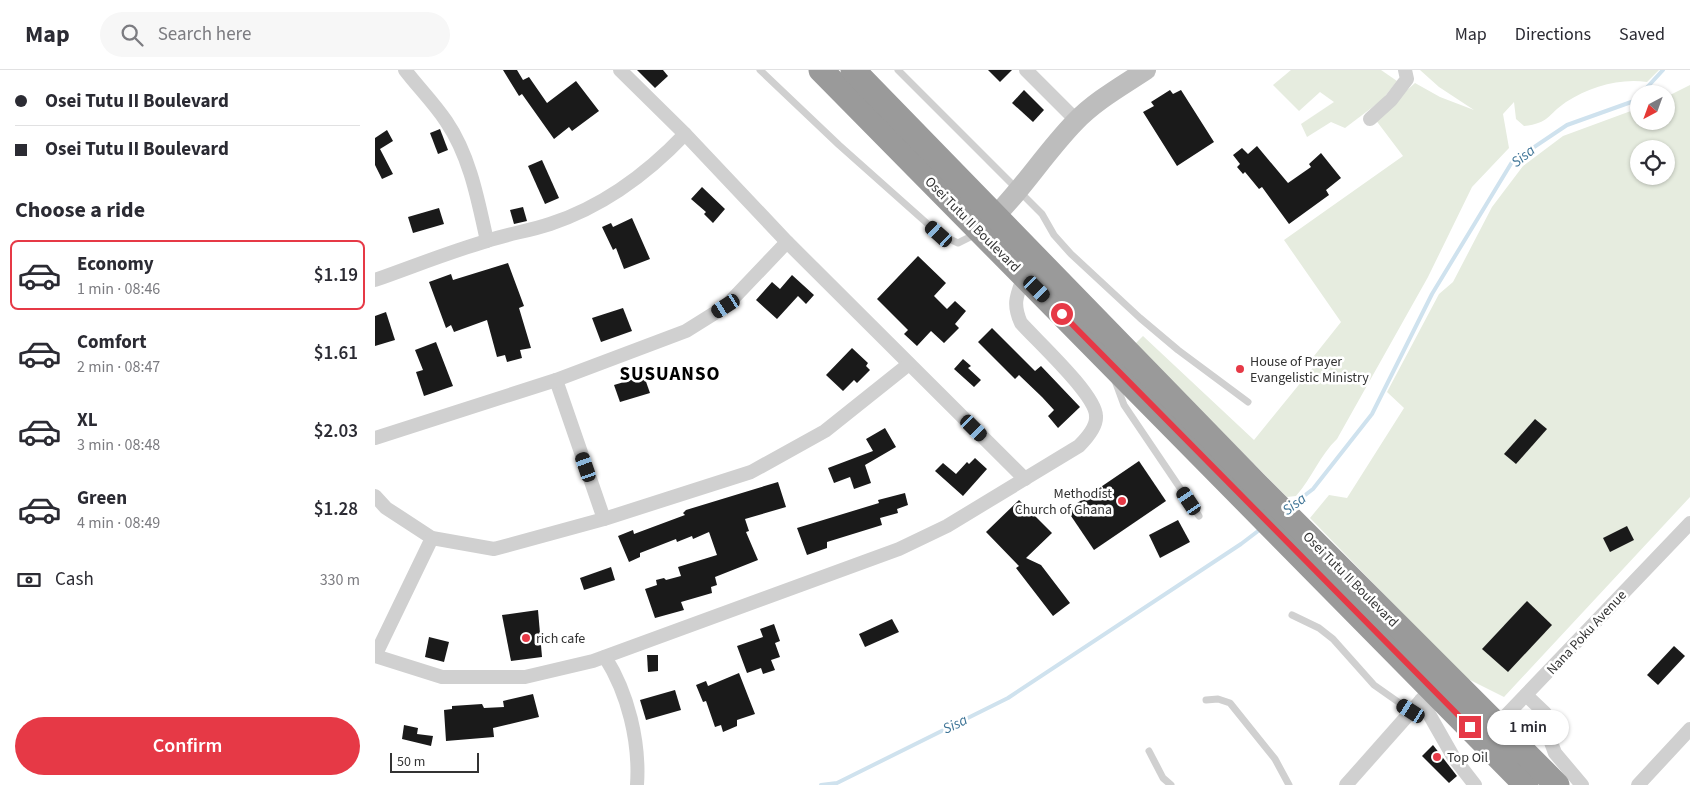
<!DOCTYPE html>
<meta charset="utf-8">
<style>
:root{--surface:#fff;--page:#f7f7f7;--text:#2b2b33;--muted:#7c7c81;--line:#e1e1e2;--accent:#e63946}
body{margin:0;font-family:"Source Sans 3",sans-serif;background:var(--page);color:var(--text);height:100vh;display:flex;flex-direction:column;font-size:19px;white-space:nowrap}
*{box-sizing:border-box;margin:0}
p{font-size:16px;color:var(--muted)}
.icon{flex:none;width:28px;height:28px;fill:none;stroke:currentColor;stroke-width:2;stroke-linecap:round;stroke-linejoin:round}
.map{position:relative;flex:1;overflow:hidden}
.drawer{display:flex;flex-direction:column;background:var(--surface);width:375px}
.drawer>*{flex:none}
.banner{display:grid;align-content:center;height:110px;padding:0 15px;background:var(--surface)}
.needle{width:32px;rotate:221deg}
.fabs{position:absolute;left:1255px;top:15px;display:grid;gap:10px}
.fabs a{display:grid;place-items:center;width:45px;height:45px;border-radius:50%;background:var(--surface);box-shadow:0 1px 4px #0004;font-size:25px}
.scale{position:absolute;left:15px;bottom:12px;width:89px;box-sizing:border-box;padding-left:5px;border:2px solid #333;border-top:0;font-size:14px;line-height:18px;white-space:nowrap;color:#333;-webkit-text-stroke:4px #fff;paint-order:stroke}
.end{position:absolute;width:22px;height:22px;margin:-11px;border:6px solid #e63946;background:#fff;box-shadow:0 0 0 2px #fff}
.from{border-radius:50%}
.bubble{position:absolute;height:35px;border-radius:18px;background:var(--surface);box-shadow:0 1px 4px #0004;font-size:16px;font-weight:600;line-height:35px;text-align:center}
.car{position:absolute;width:15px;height:30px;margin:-15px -8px;border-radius:6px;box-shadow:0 0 4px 1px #0007;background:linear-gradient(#222 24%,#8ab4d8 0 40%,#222 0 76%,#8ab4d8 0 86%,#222 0)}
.banner b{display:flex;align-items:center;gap:18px;height:48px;font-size:19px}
.banner b+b{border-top:1px solid var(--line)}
.banner i{width:12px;height:12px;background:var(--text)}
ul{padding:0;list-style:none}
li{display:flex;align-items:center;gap:15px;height:70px;margin:0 10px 8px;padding:0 5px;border:2px solid transparent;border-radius:8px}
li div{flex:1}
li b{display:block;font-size:19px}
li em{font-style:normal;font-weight:600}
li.on{border-color:var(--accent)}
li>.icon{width:45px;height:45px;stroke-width:1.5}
h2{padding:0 15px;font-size:22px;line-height:60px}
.pay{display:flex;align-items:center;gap:12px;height:55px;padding:0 15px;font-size:19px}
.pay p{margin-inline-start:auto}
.action{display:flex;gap:10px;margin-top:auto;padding:10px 15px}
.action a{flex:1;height:58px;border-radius:30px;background:var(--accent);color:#fff;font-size:20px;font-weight:600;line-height:58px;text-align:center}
header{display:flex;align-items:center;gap:30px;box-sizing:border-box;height:70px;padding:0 25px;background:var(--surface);border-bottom:1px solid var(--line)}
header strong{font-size:24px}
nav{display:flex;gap:28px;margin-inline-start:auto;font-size:18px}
.search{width:350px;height:45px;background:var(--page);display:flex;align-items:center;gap:12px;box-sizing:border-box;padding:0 18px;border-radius:28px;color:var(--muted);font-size:19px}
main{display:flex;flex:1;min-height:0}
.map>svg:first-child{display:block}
</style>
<header>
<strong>Map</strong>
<div class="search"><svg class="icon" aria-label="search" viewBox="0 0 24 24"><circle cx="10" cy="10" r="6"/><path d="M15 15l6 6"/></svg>Search here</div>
<nav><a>Map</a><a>Directions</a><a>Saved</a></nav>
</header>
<main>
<section class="drawer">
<div class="banner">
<b><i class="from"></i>Osei Tutu II Boulevard</b>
<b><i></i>Osei Tutu II Boulevard</b>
</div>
<h2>Choose a ride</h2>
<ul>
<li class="on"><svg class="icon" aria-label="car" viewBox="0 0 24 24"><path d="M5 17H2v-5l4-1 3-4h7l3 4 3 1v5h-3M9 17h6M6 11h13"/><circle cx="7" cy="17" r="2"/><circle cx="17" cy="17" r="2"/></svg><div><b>Economy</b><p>1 min · 08:46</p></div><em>$1.19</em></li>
<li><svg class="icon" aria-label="car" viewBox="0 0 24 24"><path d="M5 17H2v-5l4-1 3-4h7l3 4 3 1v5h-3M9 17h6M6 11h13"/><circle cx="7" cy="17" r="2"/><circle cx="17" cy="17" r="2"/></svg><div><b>Comfort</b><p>2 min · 08:47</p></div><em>$1.61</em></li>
<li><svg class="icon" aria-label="car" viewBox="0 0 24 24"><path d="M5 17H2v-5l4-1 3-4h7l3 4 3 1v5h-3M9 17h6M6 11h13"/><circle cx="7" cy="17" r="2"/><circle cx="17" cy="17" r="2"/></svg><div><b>XL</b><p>3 min · 08:48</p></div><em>$2.03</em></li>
<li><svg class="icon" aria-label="car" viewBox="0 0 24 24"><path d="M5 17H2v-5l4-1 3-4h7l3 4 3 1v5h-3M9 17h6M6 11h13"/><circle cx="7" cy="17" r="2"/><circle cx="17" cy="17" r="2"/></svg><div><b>Green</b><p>4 min · 08:49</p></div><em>$1.28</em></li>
</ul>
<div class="pay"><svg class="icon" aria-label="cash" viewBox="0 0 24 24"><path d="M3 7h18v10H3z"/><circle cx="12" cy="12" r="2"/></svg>Cash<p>330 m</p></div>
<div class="action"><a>Confirm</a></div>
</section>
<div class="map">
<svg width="1315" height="715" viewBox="0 0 1315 715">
<rect width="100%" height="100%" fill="#fff"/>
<!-- green -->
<g fill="#e6ecdf" fill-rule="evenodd">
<polygon points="916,0 1006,0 1022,11 1007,30 970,58 956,52 932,67 926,54 959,32 945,22 924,41 898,15"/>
<path d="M1045,0H1284L1272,12C1244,8 1215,17 1191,32C1172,45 1175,53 1149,56L1141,49L1139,32L1128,44L1134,78L1097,117L1053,207L962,369C945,385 937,408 921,426L912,427L760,274L768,266L879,370L944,290L939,286L966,252L909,170L1028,86L1000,49L1040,13L1065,27L1099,40L1064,17Z"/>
<path d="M1315,15V427L1129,627L1089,607L935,448L954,425L972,428L1029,338L1012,322L1064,224L1078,212L1117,137L1148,96L1188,66L1264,38V51H1291V27ZM1264,79H1291V106H1264Z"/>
</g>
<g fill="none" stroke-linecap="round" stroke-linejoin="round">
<!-- stream -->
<g stroke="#cfe2ee" stroke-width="4">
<polyline points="1266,24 1288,0"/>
<polyline points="916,436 938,419 997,344 1057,224 1137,92 1192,55 1259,31 1264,26"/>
<polyline points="446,715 462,713 633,628 866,474 887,458"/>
</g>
</g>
<!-- building -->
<g fill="#1a1a1a">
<polygon points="128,0 142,0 148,10 154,7 172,33 201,11 224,41 197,61 194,57 179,69 147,24 144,26"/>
<polygon points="262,0 288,0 293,6 280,18"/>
<polygon points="613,0 637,0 625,12"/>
<polygon points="649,20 669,40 658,52 637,33"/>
<polygon points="795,20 798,24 806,20 839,72 802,96 768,42 779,36 776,32"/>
<polygon points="65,59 73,80 63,84 55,63"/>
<polygon points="12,60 18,71 5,79 18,104 7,109 0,95 0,68"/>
<polygon points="882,76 913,113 936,97 934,94 946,83 966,108 951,120 954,125 914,154 887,117 884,119 870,102 868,104 862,97 865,94 858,85 867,78 873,84"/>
<polygon points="167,90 184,128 170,134 153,96"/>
<polygon points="327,117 350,139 338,153 329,144 331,142 316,129"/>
<polygon points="148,137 152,151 139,154 135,140"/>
<polygon points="64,138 69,154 38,163 33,147"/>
<polygon points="257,148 275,189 249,199 241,178 238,180 227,157 236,153 238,157"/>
<polygon points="543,186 571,213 559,226 572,239 580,231 591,241 580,254 584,258 569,273 556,261 542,276 529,264 533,260 502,229"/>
<polygon points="133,193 149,236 144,238 156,278 145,280 147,288 132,292 130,285 122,287 112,250 79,262 76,255 71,258 54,212 76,204 78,210"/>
<polygon points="417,205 439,225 431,234 423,226 402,249 381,230 397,212 405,219"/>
<polygon points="248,238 257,261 226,272 217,248"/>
<polygon points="11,242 20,270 0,276 0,246"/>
<polygon points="617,258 660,301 666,296 705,337 683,358 673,346 679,340 667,327 644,305 640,309 603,272"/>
<polygon points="61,272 78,316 49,326 41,302 48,300 40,280"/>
<polygon points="477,278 493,293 491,296 495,300 482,313 479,310 468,321 451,305"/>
<polygon points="588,289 596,296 593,298 606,310 599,317 579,299"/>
<polygon points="269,306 275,323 245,332 239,315"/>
<polygon points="1160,349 1172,359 1141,394 1129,384"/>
<polygon points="510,358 521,377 490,395 496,413 479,419 475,407 459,413 453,398 498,381 491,369"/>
<polygon points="600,388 612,399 588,426 560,401 568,393 581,404 592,392 594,394"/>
<polygon points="764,391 791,431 719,480 692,440"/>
<polygon points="403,412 411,437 370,449 374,461 371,462 383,490 340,507 342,515 336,517 337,523 306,532 309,540 280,548 270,519 282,515 281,510 289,508 291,510 306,506 303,497 342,485 334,462 318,469 317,466 302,472 301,469 265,483 265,487 254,492 243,466 258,460 259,464 310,445 308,443 311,440"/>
<polygon points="530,423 533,435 522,439 523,443 505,448 507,455 452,472 452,478 432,485 422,458 504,433 503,430"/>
<polygon points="644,430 677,463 651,488 666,495 695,533 678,546 641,498 644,496 611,462"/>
<polygon points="803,450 815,472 785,488 774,465"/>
<polygon points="1252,456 1259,470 1235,482 1228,468"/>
<polygon points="236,497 240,510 209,520 205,508"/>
<polygon points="1152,531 1177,555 1133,602 1107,579"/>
<polygon points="163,540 167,587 136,591 127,545"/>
<polygon points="517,549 524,562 490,577 484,564"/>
<polygon points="399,554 405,571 400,573 405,587 396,590 400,600 388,604 386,598 372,603 362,576 388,567 385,559"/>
<polygon points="54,567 74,572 69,592 50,587"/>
<polygon points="1299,576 1310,586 1283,615 1272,605"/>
<polygon points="272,585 283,585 283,601 273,602"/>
<polygon points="364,603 380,644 362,650 362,656 348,662 346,655 340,657 331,631 328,632 321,615 331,611 333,616"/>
<polygon points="300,620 306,640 271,650 265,630"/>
<polygon points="158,624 164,647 118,658 119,667 71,671 69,640 77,639 77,636 107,634 109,638 129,637 128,631"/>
<polygon points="29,655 43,658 42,664 58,666 56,676 27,669"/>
<polygon points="1058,675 1082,706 1074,713 1047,686"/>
</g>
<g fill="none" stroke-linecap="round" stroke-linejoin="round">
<!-- lane -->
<g stroke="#d0d0d0" stroke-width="7">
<polyline points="385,0 464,75 564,164 583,173 601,164"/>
<polyline points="523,0 667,144 679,165 696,184 765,248 803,280 873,332"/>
<polyline points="739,308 749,335 824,446"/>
<polyline points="917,545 944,558 958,569 999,615 1036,641"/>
<polyline points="831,630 843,629 855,633 900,689 914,715"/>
<polyline points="774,681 788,708 796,715"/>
</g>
<!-- street -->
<g stroke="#d0d0d0" stroke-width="14">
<path d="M30,0C43,17 59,33 71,51C95,86 103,130 112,171"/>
<polyline points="245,0 310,64 412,172 650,409"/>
<polyline points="651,0 701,50"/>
<polyline points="995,49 1016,30 1032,9 1030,0"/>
<path d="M0,210C37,197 74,182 112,171C132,164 154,161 175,154C227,137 272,104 310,64"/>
<polyline points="181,310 229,449"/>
<polyline points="0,368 181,310 311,261 351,236 412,172"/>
<polyline points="0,426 11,438 57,468 119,479 229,449 376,402 450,361 534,294"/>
<path d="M0,586L67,607H150L218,591L524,479L572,456L704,376C711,369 722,357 721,346C721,325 662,271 646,253C637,233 642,225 649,206"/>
<polyline points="0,586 57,468"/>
<path d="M230,587C253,623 265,672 262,715"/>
<polyline points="1151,625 1170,643 1174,667 1180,683 1207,715"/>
<polyline points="1046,630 1079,688 1100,715"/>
<polyline points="1119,658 1315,453"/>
<polyline points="971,715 1057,618"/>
<polyline points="1263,715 1315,659"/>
</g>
<!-- secondary -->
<path stroke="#bdbdbd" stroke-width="20" d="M610,156C644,125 668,85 700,52C720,31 747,16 771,0"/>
<!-- highway -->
<g stroke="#9a9a9a" stroke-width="25">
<polyline points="446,0 1151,715"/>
<polyline points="478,0 882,415 1182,715"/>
</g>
</g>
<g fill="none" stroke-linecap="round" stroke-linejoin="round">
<!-- route -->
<polyline stroke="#e63946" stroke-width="6" points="687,244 1095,657"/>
</g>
<!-- markers -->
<g fill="#e63946" stroke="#fff" stroke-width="2">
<circle cx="865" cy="299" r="5"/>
<circle cx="747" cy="431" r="5"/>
<circle cx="151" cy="568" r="5"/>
<circle cx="1062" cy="687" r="5"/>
</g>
<g text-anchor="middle" stroke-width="5" stroke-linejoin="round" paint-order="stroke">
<!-- street labels -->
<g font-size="14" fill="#333" stroke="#fff">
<text transform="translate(598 154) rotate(45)" y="5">Osei Tutu II Boulevard</text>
<text transform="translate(976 509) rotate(45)" y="5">Osei Tutu II Boulevard</text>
<text transform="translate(1211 562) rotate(-47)" y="5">Nana Poku Avenue</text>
</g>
<!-- poi labels -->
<g font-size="14" fill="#333" stroke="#fff" text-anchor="start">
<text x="875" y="296">House of Prayer<tspan x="875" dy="16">Evangelistic Ministry</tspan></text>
<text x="737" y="428" text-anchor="end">Methodist<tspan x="737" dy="16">Church of Ghana</tspan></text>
<text x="161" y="573">rich cafe</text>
<text x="1072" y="692">Top Oil</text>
</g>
<!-- water labels -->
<g font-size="15" font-style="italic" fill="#3f7597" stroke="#fff">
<text transform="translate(1148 86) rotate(-39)" y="5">Sisa</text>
<text transform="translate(919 434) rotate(-38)" y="5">Sisa</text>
<text transform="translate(580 654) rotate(-26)" y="5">Sisa</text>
</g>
<!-- district labels -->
<g font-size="19" font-weight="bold" letter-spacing="1" fill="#000" stroke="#fff">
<text x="295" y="310">SUSUANSO</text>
</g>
</g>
</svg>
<div class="fabs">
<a><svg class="needle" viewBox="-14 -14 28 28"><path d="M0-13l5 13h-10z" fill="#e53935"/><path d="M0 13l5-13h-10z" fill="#7c7c81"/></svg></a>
<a><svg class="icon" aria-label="locate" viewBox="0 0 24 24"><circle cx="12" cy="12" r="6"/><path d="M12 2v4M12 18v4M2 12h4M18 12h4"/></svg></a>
</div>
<div class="scale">50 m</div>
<i class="end from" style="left:687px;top:244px"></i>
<i class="end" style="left:1095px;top:657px"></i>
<div class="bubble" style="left:1112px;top:640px;width:82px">1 min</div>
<i class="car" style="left:564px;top:164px;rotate:312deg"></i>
<i class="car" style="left:662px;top:219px;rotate:135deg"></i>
<i class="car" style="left:351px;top:236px;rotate:238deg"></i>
<i class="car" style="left:599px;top:358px;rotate:135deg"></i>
<i class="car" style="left:211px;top:397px;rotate:341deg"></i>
<i class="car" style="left:814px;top:431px;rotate:326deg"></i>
<i class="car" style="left:1036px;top:641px;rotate:303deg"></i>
</div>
</main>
